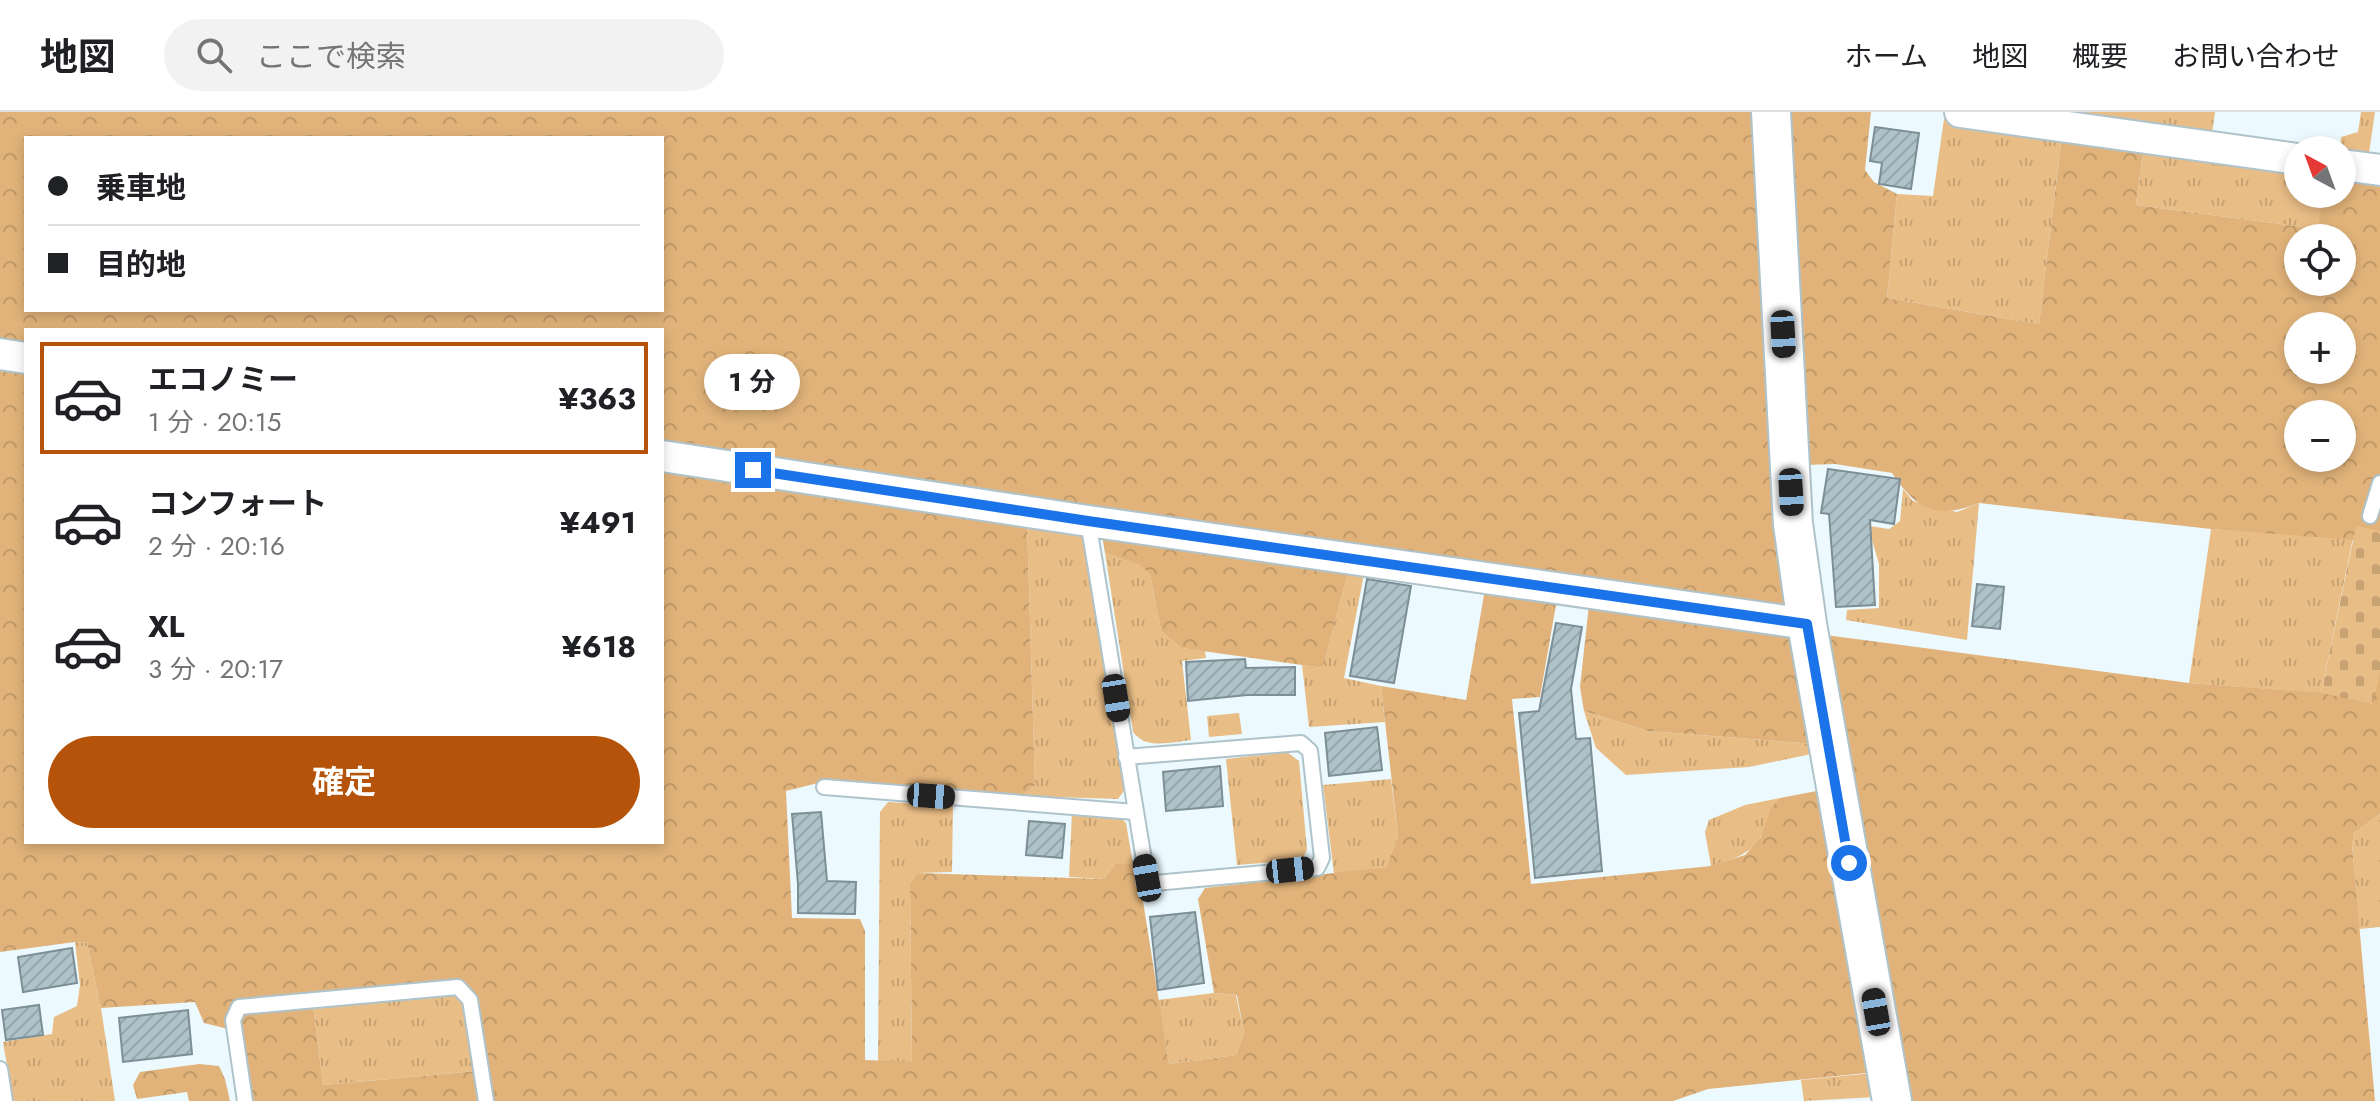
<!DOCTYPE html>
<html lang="ja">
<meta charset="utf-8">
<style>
:root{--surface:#fff;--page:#f2f2f2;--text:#202124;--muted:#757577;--line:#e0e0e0;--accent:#b45309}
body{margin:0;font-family:Jost,"Noto Sans JP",sans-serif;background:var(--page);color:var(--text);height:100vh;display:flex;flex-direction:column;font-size:30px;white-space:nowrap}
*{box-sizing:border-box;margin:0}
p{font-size:26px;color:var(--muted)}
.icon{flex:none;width:44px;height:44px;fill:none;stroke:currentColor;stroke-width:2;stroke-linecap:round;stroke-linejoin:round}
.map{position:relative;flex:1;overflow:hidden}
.drawer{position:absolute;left:24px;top:216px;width:640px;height:516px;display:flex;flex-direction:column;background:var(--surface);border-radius:0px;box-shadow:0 4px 12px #0003}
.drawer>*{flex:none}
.banner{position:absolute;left:24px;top:24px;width:640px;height:176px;border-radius:0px;box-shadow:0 4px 12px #0003;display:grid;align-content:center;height:176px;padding:0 24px;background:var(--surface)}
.needle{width:52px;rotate:319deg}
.tools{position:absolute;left:2284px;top:24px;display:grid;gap:16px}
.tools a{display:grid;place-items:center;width:72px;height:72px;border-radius:50%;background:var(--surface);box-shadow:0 4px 12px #0003;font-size:40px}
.end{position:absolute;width:36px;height:36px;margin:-18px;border:10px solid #1a73e8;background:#fff;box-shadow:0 0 0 4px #fff}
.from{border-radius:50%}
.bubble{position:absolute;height:56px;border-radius:28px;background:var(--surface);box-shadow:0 4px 12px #0003;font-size:26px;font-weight:700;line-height:56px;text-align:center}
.car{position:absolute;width:24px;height:48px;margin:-24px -12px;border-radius:10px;box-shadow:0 0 6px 2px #0007;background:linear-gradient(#222 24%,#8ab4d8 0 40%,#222 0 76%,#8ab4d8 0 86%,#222 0)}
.banner b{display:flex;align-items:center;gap:28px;height:76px;font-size:30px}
.banner b+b{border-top:2px solid var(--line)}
.banner i{width:20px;height:20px;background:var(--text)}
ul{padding:14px 0 0;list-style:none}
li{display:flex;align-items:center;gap:24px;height:112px;margin:0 16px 12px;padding:0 8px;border:4px solid transparent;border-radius:0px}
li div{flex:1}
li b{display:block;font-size:30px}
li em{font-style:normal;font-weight:700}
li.selected{border-color:var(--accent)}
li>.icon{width:72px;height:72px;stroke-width:1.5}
.primary-button{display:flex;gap:16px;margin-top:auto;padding:16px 24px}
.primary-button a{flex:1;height:92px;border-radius:48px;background:var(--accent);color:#fff;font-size:32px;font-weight:700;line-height:92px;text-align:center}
header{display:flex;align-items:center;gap:48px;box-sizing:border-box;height:112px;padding:0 40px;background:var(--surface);border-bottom:2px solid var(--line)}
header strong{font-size:38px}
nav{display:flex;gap:44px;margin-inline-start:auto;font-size:28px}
.search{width:560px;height:72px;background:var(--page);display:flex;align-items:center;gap:20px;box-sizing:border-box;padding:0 28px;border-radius:44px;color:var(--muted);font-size:30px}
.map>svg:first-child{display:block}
</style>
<header>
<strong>地図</strong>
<div class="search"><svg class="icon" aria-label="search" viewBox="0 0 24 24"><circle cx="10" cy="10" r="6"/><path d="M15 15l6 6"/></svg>ここで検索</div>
<nav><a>ホーム</a><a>地図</a><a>概要</a><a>お問い合わせ</a></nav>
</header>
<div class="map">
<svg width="2380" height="989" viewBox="0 0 2380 989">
<defs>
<pattern id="grass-tufts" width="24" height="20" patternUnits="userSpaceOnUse" patternTransform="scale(2)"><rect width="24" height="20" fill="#e9bd86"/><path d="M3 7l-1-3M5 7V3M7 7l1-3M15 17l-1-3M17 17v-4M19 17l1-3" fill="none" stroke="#c7a273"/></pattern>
<pattern id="forest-crowns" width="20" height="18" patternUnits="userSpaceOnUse" patternTransform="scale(2)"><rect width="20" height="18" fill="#e1b37a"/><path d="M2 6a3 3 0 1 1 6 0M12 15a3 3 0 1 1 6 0" fill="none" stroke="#c09a69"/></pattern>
<pattern id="cemetery-stones" width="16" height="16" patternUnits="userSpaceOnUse" patternTransform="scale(2)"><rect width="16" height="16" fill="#e9bd86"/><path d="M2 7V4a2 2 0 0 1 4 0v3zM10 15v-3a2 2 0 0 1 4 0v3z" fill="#c7a273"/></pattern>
<pattern id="building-hatch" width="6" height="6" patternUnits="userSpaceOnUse" patternTransform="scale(2)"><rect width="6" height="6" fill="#aec2c9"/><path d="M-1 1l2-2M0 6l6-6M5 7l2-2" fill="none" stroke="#95a6ac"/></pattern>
</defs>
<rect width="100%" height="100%" fill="#ecf9fe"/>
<!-- grass -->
<g fill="url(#grass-tufts)">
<polygon points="2057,0 2215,0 2212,21"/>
<polygon points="2361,0 2375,0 2369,41 2340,37 2341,25 2358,20"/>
<polygon points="1944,7 2062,23 2039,212 1887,186 1897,82 1933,84"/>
<polygon points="2144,34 2298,54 2298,82 2323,82 2319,117 2136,93"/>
<polygon points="1903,377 1913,389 1957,400 1979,391 1967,528 1846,508 1847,498 1879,496 1879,452 1872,428 1830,422 1831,408 1889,417 1900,409"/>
<polygon points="1027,409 1078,416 1084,425 1124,679 1118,687 1023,684 1035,673"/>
<polygon points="2211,417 2353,426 2321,581 2189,571"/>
<path d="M1105,441L1141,453L1150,462L1161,519L1181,536L1205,539L1206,546L1182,549L1191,628C1171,630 1146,638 1133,620Z"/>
<polygon points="1348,459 1364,462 1344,566 1381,574 1385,610 1309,615 1302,553 1323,556"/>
<polygon points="1584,599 1648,619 1814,632 1816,641 1749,655 1626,663 1596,636"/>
<polygon points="1239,601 1242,622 1209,625 1207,604"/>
<polygon points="1287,640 1299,649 1307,738 1302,748 1237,753 1226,647"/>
<polygon points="1391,667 1398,724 1386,755 1334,762 1323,673"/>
<path d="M1780,686C1769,699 1768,713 1760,726C1748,744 1730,748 1711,754L1705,720L1709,708L1745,693Z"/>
<polygon points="888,690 953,694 952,760 917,761 910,771 912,951 878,950 880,700"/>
<polygon points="1072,700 1117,702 1126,711 1133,752 1115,752 1104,767 1069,765"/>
<polygon points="2380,702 2380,815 2359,817 2352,732 2354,721"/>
<polygon points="75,830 87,831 101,896 115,989 13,989 3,930 52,922 54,905 77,894 80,873"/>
<polygon points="455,881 466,893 476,959 323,973 313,893"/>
<polygon points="1214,881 1236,883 1244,921 1236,943 1169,952 1158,888"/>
<polygon points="1873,961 1876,985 1804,989 1801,968"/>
</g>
<!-- forest -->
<g fill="url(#forest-crowns)" fill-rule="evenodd">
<path d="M0,0H1871L1865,58L1874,70L1897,82L1887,186L2039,212L2062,23L2144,34L2136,93L2318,117L2323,82H2342V60L2380,65V430L2211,417L1979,391C1938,408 1916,398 1892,361L1835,352L1805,353L1818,522L2189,571L2368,584L2380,529V702L2354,721L2352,733L2375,989H1900L1895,958L1708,977L1673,989H251L240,920L204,911L195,890L101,896L87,831L75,830L0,840ZM26,26H662V198H26ZM2298,126H2342V170H2298ZM2298,214H2342V258H2298ZM26,218H662V730H26ZM2298,302H2342V346H2298ZM1099,406L1105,441L1140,453L1150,462L1161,519L1181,536L1323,556L1354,436L1591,474L1580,575L1584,599L1648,619L1814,632L1822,678L1780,686L1771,696L1761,725L1745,743L1711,754L1531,772L1512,587L1540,585L1557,487L1485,477L1466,588L1381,574L1398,724L1386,755L1205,776L1198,787L1214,881L1237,883L1244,921L1236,943L1169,952L1142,783L1136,775L1133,752H1115L1104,767L917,761L910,771L912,950L865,948V819L860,807L792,806L786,679L818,671L1023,684L1035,673L1027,409ZM454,881L466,893L476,959L323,973L313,893Z"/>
<polygon points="199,952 219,954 225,967 230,989 189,989 187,980 137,987 133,973 140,960"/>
</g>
<!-- cemetery -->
<polygon fill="url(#cemetery-stones)" points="2356,414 2380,419 2380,560 2373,592 2321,581"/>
<!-- building -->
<g fill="url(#building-hatch)" stroke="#7c8f96" stroke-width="2">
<polygon points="1875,15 1919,21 1911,77 1879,72 1882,51 1870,49"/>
<polygon points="1828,357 1900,367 1894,412 1870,408 1875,493 1836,495 1829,402 1821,401"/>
<polygon points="1367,467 1411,474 1394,571 1350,564"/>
<polygon points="1977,472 2004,475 2000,517 1972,514"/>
<polygon points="1556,511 1582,515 1571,577 1576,627 1590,626 1602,759 1535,766 1519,601 1539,599"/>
<polygon points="1245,547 1246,556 1295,555 1295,583 1247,583 1188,589 1186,550"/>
<polygon points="1377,615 1382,658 1329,664 1325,621"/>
<polygon points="1220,654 1223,694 1166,699 1163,660"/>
<polygon points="821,700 827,769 856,770 855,802 798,801 798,772 792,702"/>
<polygon points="1029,709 1065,712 1062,746 1026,743"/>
<polygon points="1195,800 1204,871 1158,878 1150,805"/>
<polygon points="72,836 77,871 23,880 18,845"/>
<polygon points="39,893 43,923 6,928 2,898"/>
<polygon points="188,898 192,942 123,950 119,906"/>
</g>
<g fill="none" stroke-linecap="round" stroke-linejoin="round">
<!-- service casing -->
<g stroke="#afc3ca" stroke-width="18">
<g id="service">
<polyline points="2370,404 2380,371"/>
<polyline points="1088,409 1147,766 1155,771 1317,756 1322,746 1310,639 1301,631 1126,645"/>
<polyline points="824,675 1135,700"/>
<polyline points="0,957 5,989"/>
<polyline points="245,989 233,908 239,895 458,875 470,888 486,989"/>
</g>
</g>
<!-- minor casing -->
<g stroke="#afc3ca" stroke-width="34">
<g id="minor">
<polyline points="1960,0 2298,47"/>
<polyline points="2342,53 2380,58"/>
<polyline points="0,242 26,246"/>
<polyline points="662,344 1088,409 1807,512"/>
</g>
</g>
<!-- tertiary casing -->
<g stroke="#afc3ca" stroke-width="42">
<polyline id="tertiary" points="1771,0 1793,412 1807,512 1892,989"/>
</g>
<!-- service -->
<use href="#service" stroke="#fff" stroke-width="14"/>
<!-- minor -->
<use href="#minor" stroke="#fff" stroke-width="30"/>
<!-- tertiary -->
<use href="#tertiary" stroke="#fff" stroke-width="38"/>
</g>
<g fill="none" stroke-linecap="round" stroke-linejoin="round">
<!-- route -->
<polyline stroke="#1a73e8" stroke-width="10" points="753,358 1088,409 1807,512 1849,751"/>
</g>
</svg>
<div class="tools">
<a><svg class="needle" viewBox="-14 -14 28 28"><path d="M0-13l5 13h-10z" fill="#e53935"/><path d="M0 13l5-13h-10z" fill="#757577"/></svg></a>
<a><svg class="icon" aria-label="locate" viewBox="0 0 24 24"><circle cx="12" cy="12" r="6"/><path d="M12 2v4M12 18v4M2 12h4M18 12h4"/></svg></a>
<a>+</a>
<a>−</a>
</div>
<i class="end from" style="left:1849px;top:751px"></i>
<i class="end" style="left:753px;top:358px"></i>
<div class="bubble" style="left:704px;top:242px;width:96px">1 分</div>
<i class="car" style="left:1783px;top:222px;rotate:177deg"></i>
<i class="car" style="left:1791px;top:380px;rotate:177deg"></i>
<i class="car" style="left:1116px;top:586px;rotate:171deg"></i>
<i class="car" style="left:931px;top:684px;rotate:94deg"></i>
<i class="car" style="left:1290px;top:758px;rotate:84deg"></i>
<i class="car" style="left:1147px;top:766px;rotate:350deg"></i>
<i class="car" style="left:1876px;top:900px;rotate:350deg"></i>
<div class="banner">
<b><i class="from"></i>乗車地</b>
<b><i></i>目的地</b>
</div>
<section class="drawer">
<ul>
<li class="selected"><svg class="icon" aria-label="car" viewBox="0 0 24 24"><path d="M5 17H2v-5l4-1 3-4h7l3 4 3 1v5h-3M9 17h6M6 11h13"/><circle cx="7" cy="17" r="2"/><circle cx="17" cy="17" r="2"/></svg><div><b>エコノミー</b><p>1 分 · 20:15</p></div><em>¥363</em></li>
<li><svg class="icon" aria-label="car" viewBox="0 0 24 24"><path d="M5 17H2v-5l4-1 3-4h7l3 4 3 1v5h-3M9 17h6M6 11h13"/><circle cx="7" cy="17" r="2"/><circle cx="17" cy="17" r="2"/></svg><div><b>コンフォート</b><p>2 分 · 20:16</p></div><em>¥491</em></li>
<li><svg class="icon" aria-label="car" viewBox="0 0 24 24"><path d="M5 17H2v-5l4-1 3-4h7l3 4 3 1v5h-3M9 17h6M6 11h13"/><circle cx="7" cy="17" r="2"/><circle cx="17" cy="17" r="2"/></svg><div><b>XL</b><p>3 分 · 20:17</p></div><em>¥618</em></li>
</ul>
<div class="primary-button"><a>確定</a></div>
</section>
</div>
